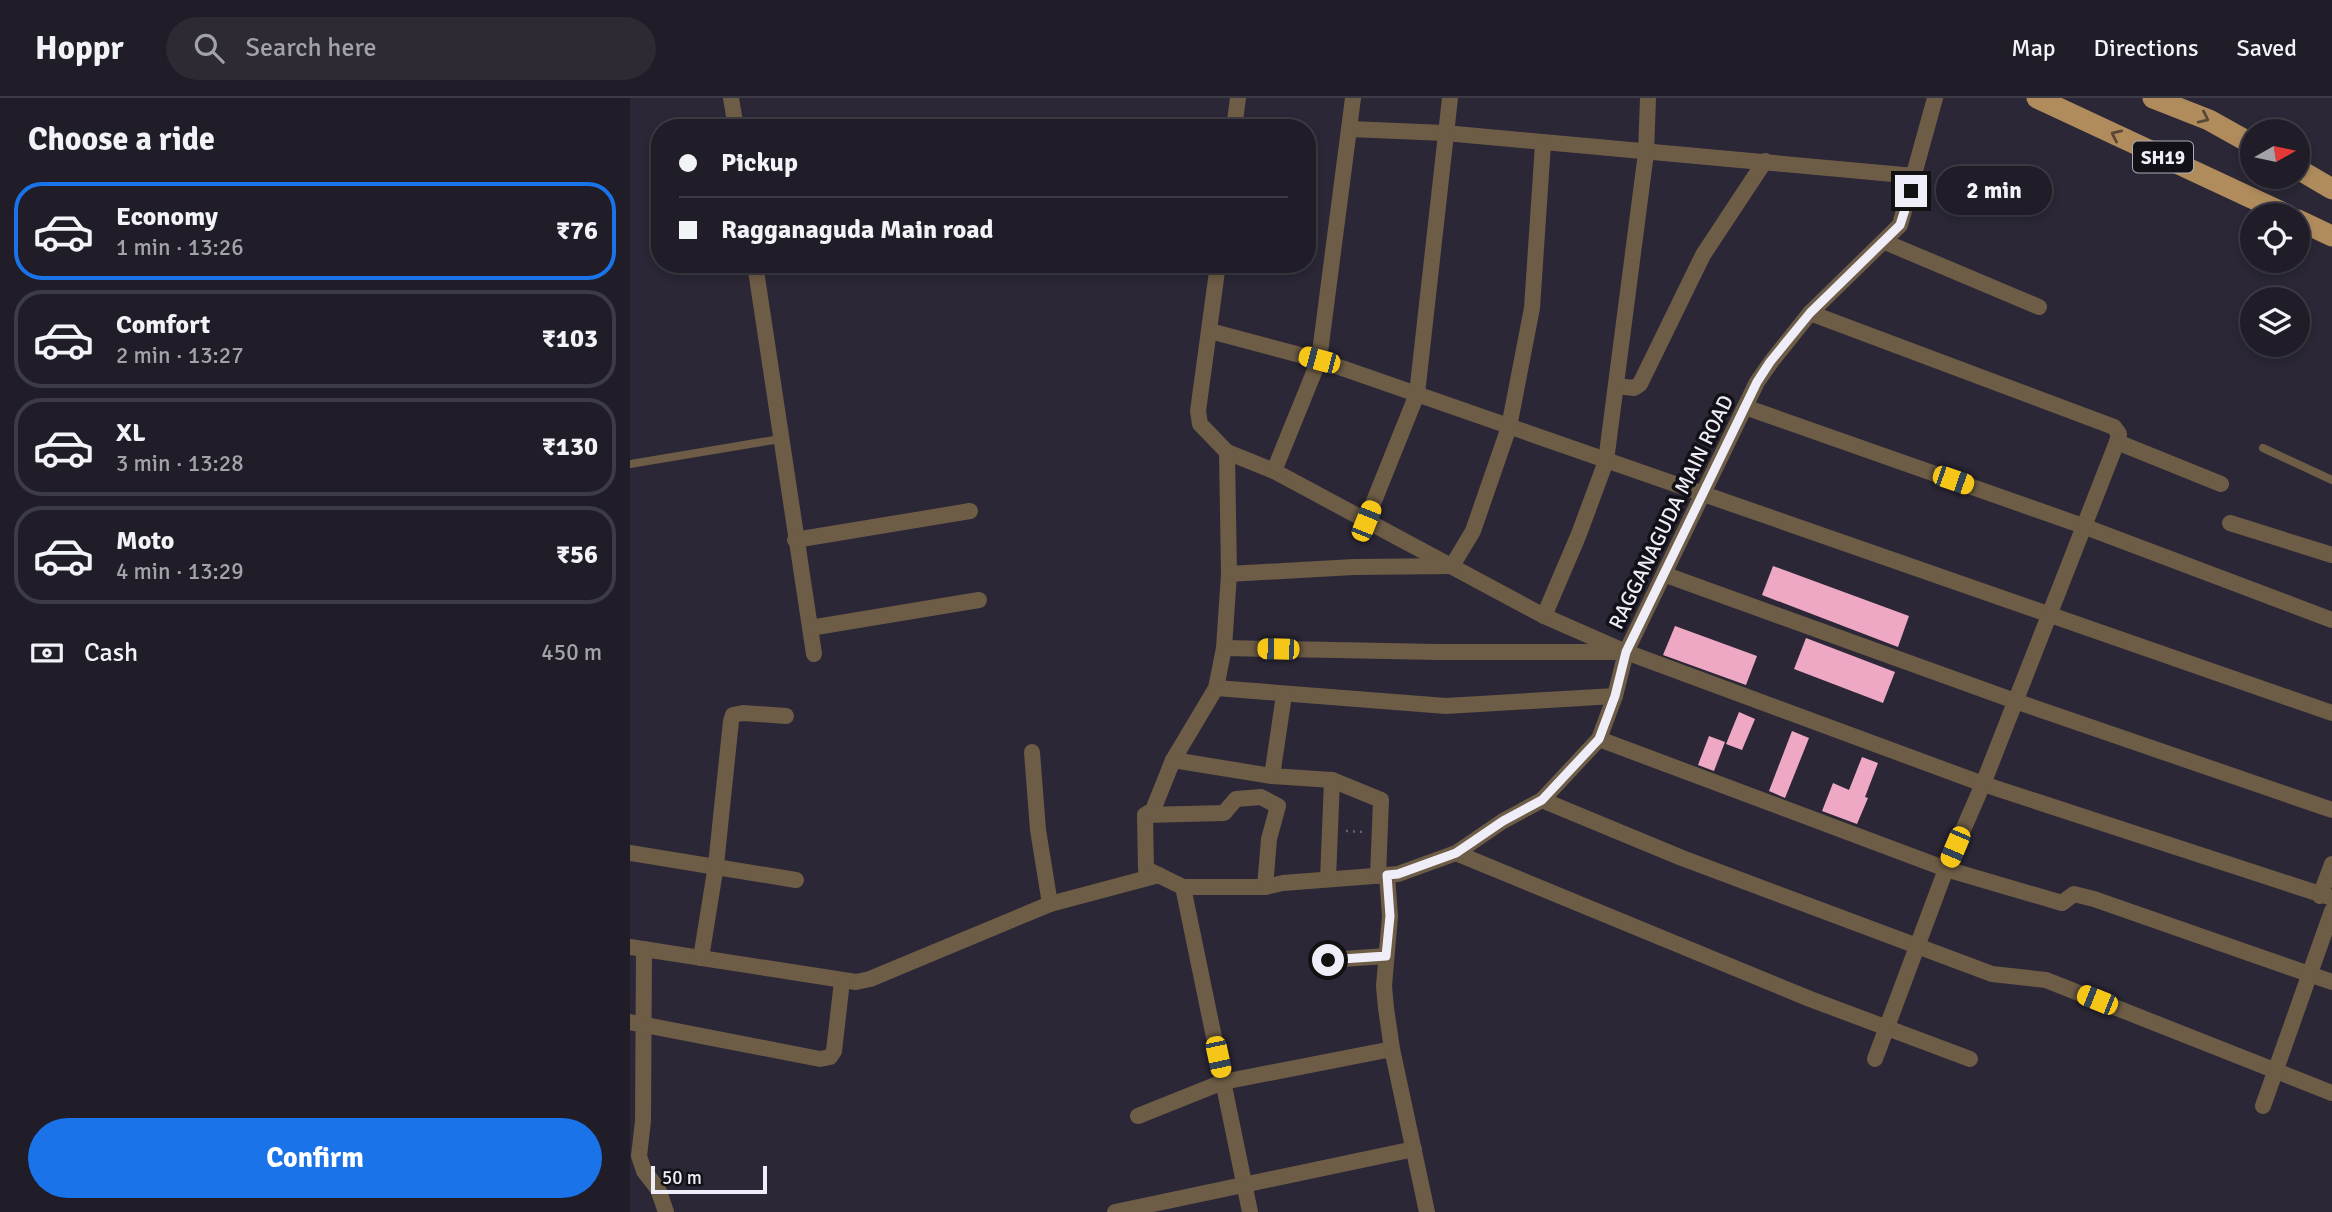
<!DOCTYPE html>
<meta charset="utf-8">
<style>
:root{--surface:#201d28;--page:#2d2a34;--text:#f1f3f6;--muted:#a2a2a8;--line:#3d3b45;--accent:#1a73e8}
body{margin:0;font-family:Signika,sans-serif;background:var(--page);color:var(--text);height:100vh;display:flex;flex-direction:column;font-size:26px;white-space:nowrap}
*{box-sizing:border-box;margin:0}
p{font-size:23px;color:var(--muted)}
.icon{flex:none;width:38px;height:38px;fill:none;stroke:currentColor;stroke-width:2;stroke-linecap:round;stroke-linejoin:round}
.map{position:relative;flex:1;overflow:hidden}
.sheet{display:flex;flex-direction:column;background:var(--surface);width:630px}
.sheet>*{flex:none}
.guide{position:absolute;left:21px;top:21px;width:665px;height:154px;border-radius:28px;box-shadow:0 4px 10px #0003,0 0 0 2px var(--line);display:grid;align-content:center;height:154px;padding:0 28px;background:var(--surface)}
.needle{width:46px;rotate:81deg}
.fabs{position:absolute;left:1610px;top:21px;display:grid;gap:14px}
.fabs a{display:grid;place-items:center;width:70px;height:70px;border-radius:50%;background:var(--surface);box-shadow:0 4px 10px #0003,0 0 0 2px var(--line);font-size:35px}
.scale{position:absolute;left:21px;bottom:18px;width:116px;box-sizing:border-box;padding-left:7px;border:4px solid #efedf7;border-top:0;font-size:19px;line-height:24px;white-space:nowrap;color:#efedf7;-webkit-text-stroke:5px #131118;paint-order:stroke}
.end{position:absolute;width:32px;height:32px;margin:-16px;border:9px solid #efedf7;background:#111;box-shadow:0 0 0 4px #111}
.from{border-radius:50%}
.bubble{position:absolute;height:49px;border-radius:24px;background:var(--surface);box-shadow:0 4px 10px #0003,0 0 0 2px var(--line);font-size:23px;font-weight:800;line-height:49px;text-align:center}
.car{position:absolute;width:21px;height:42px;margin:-21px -10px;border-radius:9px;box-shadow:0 0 5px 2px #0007;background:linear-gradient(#f5c518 24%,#345 0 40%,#f5c518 0 76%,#345 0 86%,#f5c518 0)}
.guide b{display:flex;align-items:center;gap:24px;height:66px;font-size:26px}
.guide b+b{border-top:2px solid var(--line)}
.guide i{width:18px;height:18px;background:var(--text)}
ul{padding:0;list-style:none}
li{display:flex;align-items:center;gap:21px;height:98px;margin:0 14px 10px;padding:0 14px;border:4px solid var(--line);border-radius:28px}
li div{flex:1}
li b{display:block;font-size:26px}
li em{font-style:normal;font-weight:800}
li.current{border-color:var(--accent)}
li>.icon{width:63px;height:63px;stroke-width:1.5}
h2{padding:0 28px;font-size:32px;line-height:84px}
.pay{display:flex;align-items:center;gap:18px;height:77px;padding:0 28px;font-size:26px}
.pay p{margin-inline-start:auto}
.primary-button{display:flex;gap:14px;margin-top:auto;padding:14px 28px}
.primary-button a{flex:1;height:80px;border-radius:42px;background:var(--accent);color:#fff;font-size:28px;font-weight:800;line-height:80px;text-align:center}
header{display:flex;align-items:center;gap:42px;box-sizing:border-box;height:98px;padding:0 35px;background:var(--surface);border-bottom:2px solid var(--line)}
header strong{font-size:33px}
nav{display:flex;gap:38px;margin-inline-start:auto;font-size:24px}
.search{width:490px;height:63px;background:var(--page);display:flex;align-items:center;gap:18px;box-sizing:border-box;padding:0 24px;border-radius:38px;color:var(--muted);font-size:26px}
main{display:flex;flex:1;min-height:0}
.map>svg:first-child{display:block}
</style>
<header>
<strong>Hoppr</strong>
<div class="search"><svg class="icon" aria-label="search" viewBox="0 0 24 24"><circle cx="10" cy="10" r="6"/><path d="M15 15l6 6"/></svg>Search here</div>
<nav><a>Map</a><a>Directions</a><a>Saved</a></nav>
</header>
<main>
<section class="sheet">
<h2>Choose a ride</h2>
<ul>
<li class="current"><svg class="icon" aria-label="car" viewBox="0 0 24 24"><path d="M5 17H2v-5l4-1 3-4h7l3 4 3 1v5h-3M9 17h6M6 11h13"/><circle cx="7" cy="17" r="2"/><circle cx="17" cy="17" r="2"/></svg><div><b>Economy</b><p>1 min · 13:26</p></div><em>₹76</em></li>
<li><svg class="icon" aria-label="car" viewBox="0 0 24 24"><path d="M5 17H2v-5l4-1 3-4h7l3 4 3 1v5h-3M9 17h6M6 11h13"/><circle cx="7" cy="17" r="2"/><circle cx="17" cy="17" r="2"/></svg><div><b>Comfort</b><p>2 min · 13:27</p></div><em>₹103</em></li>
<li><svg class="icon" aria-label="car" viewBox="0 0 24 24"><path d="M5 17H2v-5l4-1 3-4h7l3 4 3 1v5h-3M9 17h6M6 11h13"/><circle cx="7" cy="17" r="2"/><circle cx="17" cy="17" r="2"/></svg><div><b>XL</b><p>3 min · 13:28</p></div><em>₹130</em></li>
<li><svg class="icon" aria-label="car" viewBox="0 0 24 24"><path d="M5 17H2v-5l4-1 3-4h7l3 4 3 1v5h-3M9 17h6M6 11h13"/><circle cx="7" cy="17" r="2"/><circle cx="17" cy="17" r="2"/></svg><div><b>Moto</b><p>4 min · 13:29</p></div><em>₹56</em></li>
</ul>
<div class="pay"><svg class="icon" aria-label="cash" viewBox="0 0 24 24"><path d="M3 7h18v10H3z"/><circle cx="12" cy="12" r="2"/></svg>Cash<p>450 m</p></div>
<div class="primary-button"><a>Confirm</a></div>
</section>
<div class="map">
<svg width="1702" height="1114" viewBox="0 0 1702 1114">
<rect width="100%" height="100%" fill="#2b2736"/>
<!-- building -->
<g fill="#efa8c4">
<polygon points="1143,468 1279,518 1268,549 1132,497"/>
<polygon points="1045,528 1127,558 1116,587 1033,557"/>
<polygon points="1176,540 1265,574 1253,605 1164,571"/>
<polygon points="1109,614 1125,621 1112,652 1096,646"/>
<polygon points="1162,633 1179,640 1155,700 1139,693"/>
<polygon points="1079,638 1095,644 1084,673 1068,667"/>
<polygon points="1232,659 1248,665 1235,699 1238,700 1227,726 1192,713 1203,685 1219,692"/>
</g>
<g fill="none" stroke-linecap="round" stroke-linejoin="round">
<!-- path -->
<polyline stroke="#666370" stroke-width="2.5" stroke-dasharray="2 5" stroke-linecap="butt" points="716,733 733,734"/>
<!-- lane -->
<g stroke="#6d5c46" stroke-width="8">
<polyline points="1633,350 1702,382"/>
<polyline points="0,366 150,341"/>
</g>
<!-- street -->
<g stroke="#6d5c46" stroke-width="16">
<polyline points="101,0 106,30"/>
<polyline points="604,30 608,0"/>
<polyline points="720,31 815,35 1285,78"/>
<polyline points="1255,144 1409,209"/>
<polyline points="125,166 184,556"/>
<polyline points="588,166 568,313 570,326 597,354 644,373 914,518 996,554 1353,686 1702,800"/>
<polyline points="1180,215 1484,329 1489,336 1487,344 1591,386"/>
<polyline points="580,233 689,262 1702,615"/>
<polyline points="986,288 1004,290 1010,286 1073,157 1135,63"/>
<polyline points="1115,309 1453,428 1702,522"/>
<polyline points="597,354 599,476 594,550 586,590 543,662 523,712 515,717 516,771 553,789 635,789 653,785 757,777"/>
<polyline points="644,373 689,262 723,0"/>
<polyline points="736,423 787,296 820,0"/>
<polyline points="1600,425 1702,457"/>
<polyline points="165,442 340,413"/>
<polyline points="599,476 724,469 822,468 843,433 879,329 902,210 913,46"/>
<polyline points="1036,477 1385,603 1702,712"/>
<polyline points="914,518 949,436 976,363 1016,55 1018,0"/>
<polyline points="180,530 349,502"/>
<polyline points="594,550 808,554 990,554"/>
<polyline points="586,590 816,608 985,598"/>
<polyline points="654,597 642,678 702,682 751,702 748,778"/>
<polyline points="969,641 1316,771 1432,805 1444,796 1464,801 1702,884"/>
<polyline points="402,654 408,732 420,806"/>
<polyline points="543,662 642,678"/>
<polyline points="912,702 1052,760 1362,876 1416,882 1702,995"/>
<polyline points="515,717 594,715 606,701 631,699 648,708 639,741 635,789"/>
<polyline points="0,755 166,782"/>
<polyline points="826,755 1180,901 1340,961"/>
<polyline points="698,781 702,682"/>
<polyline points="553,789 620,1114"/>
<polyline points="1690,798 1702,766"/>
<polyline points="0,849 226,884 240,881 420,806 529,777"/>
<polyline points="14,851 13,1023 9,1058 14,1073 28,1091 36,1114"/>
<polyline points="71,860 86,767 101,623 103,617 113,615 156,618"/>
<polyline points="698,862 756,858"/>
<polyline points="0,924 190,961 200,959 204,953 212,883"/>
<polyline points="1245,961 1316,771 1353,686 1487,344"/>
<polyline points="1633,1008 1702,813"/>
<polyline points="508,1018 593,984 762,951"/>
<polyline points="485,1114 784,1051"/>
<polyline points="797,1114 762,951 756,910 754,888 760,818 757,777 768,776 826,755 873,723 912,702 969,641 985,598 996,554 1127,284 1141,264 1180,215 1270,127 1305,0"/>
</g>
<!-- primary -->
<g stroke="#b08c5d" stroke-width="21">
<polyline points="1407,0 1658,117"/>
<polyline points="1523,0 1579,22 1622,46"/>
<polyline points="1668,71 1702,91"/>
<polyline points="1668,122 1702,138"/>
</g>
</g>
<!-- one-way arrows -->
<defs><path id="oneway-chevron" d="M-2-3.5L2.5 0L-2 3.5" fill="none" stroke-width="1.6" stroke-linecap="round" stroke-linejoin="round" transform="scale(1.75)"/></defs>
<g stroke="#5a4837">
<use href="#oneway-chevron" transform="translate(1574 20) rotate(25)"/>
<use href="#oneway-chevron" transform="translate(1486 37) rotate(-155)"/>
</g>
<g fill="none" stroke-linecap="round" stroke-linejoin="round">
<!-- route -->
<polyline stroke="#efedf7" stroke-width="9" points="698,862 756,858 760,818 757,777 768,776 826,755 873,723 912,702 969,641 985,598 996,554 1127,284 1140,264 1180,215 1270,127 1281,93"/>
</g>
<g text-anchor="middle" stroke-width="7" stroke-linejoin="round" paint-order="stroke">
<!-- shield labels -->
<rect fill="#131118" stroke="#adabb4" stroke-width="2" x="1503" y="43.5" width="60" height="31" rx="5"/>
<g font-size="19" font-weight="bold" fill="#efedf7">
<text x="1533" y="66">SH19</text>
</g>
<!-- street labels -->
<g font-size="21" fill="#efedf7" stroke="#131118">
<text transform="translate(1041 414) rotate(-64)" y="7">RAGGANAGUDA MAIN ROAD</text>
</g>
</g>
</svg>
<div class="fabs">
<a><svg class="needle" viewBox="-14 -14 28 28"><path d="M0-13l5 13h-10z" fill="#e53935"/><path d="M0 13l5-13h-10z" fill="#a2a2a8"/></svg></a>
<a><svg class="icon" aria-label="locate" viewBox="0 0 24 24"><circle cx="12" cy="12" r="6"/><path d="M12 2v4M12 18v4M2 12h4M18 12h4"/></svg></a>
<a><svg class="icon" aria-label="layers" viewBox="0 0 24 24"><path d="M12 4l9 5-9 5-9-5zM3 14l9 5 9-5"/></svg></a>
</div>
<div class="scale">50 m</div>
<i class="end from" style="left:698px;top:862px"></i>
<i class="end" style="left:1281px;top:93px"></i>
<div class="bubble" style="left:1306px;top:68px;width:116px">2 min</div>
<i class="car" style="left:689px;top:262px;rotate:285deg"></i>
<i class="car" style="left:1323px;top:382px;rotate:109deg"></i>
<i class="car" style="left:736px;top:423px;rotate:22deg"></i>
<i class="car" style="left:648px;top:551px;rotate:271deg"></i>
<i class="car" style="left:1325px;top:749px;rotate:203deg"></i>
<i class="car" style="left:1467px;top:902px;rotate:292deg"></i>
<i class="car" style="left:588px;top:959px;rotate:168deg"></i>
<div class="guide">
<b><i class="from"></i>Pickup</b>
<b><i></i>Ragganaguda Main road</b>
</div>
</div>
</main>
